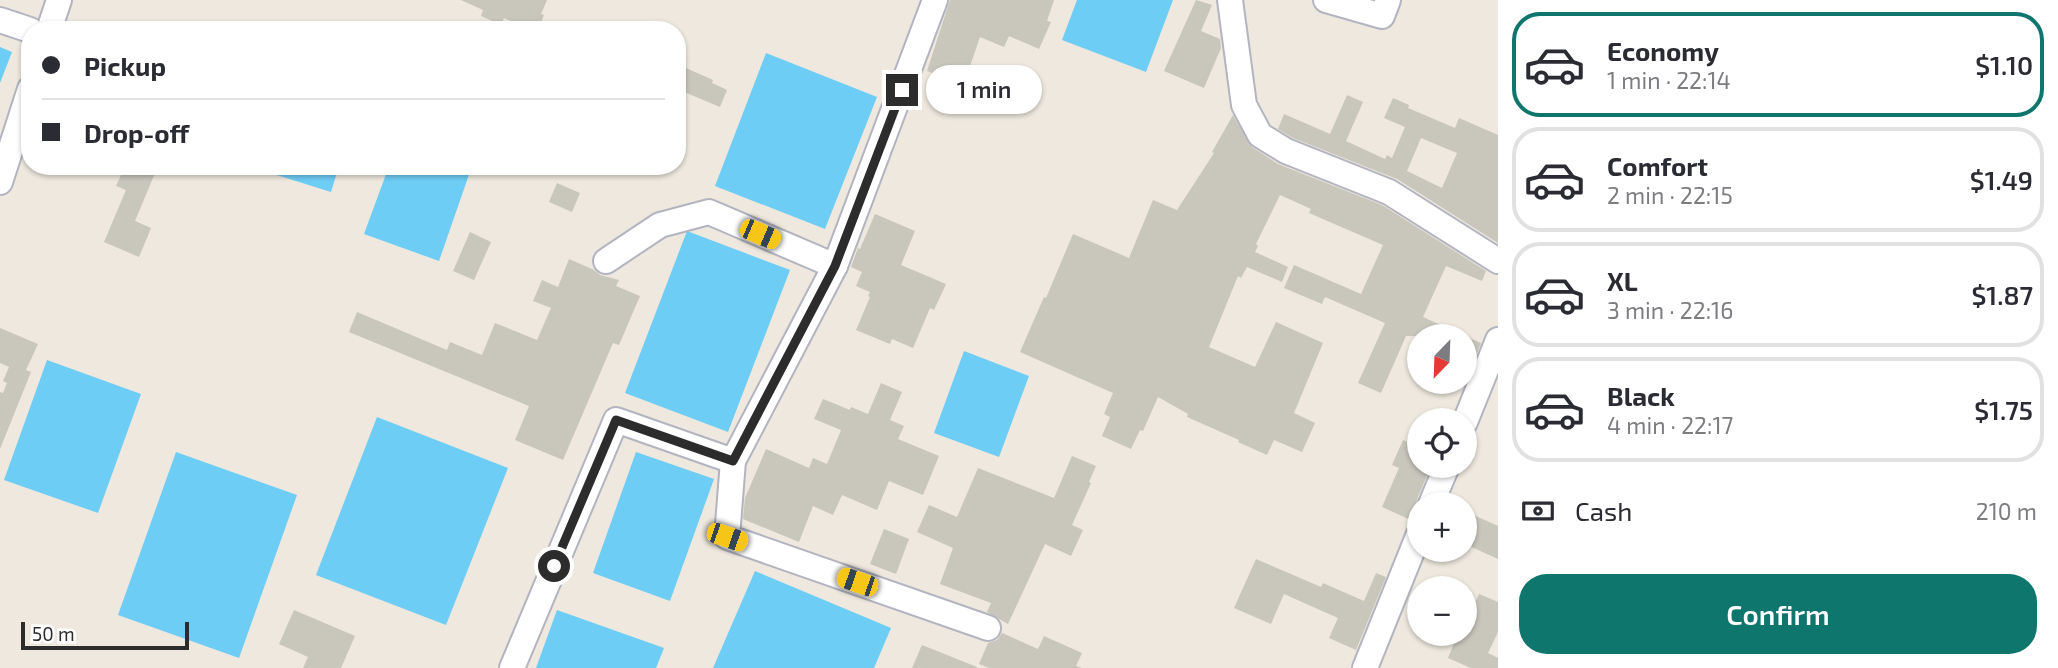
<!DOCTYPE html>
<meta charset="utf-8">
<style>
:root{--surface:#fff;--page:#f7f7f7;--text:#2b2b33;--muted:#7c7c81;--line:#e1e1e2;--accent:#0f766e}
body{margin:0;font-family:"Exo 2",sans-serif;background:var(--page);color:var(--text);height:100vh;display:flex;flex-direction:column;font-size:26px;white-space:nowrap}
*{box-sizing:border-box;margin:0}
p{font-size:23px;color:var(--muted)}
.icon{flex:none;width:38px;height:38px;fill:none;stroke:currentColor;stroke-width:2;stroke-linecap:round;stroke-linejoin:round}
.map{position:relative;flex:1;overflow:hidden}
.side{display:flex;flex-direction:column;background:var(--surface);width:560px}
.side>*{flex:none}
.hud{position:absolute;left:21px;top:21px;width:665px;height:154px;border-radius:28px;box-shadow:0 2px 5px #0004;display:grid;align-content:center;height:154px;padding:0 21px;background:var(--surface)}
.needle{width:46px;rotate:203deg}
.buttons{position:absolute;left:1407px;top:324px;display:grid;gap:14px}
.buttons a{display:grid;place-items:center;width:70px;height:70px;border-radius:50%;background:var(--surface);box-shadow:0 2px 5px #0004;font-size:35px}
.scale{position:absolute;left:21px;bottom:18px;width:168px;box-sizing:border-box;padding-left:7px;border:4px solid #2c2c2c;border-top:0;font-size:19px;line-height:24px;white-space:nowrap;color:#2c2c2c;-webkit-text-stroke:5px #fff;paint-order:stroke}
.end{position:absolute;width:32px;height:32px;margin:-16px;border:9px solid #2c2c2c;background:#fff;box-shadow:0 0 0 4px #fff}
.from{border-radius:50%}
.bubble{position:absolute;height:49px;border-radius:24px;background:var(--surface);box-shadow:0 2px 5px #0004;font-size:23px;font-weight:600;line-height:49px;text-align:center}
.car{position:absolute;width:21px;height:42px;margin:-21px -10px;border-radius:9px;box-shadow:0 0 5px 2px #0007;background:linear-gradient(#f5c518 24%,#345 0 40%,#f5c518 0 76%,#345 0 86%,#f5c518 0)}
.hud b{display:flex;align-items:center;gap:24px;height:66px;font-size:26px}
.hud b+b{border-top:2px solid var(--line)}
.hud i{width:18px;height:18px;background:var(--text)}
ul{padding:12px 0 0;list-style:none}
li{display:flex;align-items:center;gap:21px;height:105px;margin:0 14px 10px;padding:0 7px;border:4px solid var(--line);border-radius:28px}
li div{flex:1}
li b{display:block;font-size:26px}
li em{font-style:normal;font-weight:600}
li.current{border-color:var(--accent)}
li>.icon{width:63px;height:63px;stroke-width:1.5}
.pay{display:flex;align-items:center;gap:18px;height:77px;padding:0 21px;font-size:26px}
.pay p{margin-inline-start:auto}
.button{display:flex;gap:14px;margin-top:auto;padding:14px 21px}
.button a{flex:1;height:80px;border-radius:28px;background:var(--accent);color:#fff;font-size:28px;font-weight:600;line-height:80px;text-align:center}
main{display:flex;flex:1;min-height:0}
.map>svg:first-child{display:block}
</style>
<main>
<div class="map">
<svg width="1498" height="668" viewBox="0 0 1498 668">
<rect width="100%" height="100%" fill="#eee8de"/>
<!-- water -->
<g fill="#6dcdf5">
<polygon points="1077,0 1173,0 1146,72 1062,40"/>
<polygon points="0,47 12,52 0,83"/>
<polygon points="766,53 877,97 825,229 715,186"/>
<polygon points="266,166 339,166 331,192 264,171"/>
<polygon points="389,166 472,166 439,261 364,234"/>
<polygon points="687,231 790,270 728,432 625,393"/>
<polygon points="964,351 1029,376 999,457 934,433"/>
<polygon points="47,360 141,394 98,513 4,480"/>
<polygon points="377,417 508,468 446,625 316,575"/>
<polygon points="176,452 297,495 239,658 118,615"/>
<polygon points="636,452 714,479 670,601 593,573"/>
<polygon points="755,571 891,628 874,668 713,668"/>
<polygon points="557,610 664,648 656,668 536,668"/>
</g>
<!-- building -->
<g fill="#c9c6bc" fill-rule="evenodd">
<polygon points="461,0 547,0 541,14 544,15 538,30 531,30 504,18 501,25 481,16 483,10"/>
<polygon points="950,0 1054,0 1047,21 1051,22 1039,49 1009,36 1004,47 980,37 968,72 958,68 953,81 927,71"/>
<polygon points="1196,0 1212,5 1201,31 1220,39 1221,48 1204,88 1164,71"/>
<polygon points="677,64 713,80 712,83 727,90 720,107 677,89"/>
<path d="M1347,95L1363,102L1346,141L1385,159L1387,155L1392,158L1405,127L1384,118L1393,98L1409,105L1408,108L1455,128L1459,118L1498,135V243L1397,179L1293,138L1278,129L1284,114L1330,134ZM1421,138L1457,153L1442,188L1407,171Z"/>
<polygon points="1233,115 1252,147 1278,164 1382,205 1486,271 1482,281 1446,266 1423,317 1481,343 1469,372 1465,370 1465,336 1406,336 1381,393 1358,383 1385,323 1325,297 1322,304 1284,288 1294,265 1361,294 1383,245 1309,213 1311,209 1280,195 1256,244 1258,246 1255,252 1288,267 1282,282 1247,267 1241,278 1238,276 1209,347 1255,367 1276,322 1323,343 1294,413 1315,423 1302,452 1274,440 1267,455 1238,442 1239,440 1187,417 1188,414 1158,397 1143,431 1140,430 1131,449 1102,436 1110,417 1104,414 1113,393 1020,352 1044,297 1046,298 1073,234 1129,258 1153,200 1177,210 1214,153 1212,152"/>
<polygon points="125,166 158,166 135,221 151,228 139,257 104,242 126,190 116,186"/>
<polygon points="557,183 580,193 572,212 549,202"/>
<polygon points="875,214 915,231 901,265 946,284 934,310 930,308 913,348 892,339 890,344 856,330 870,297 868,296 870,292 856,286 862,272 851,267 858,248 860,249"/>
<polygon points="470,232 491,242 474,280 453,271"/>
<polygon points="569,259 594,270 600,275 619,280 616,286 640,296 619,345 613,343 563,460 515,440 529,406 349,332 357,312 447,350 450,342 482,355 495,323 537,340 551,308 533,301 542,280 558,287"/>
<polygon points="0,328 38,344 26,370 31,372 0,449 0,392 3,393 7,383 3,381 9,367 0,363"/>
<polygon points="881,383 902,392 890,420 904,426 898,439 939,456 923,495 889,481 877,510 842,495 833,515 813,506 799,542 743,519 745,498 766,449 809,468 813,458 827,464 841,430 814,419 823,399 850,410 851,407 868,414"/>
<polygon points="1403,440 1419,447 1419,466 1431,466 1417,499 1416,507 1419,515 1417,519 1413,521 1382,507 1399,468 1392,465"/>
<polygon points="1072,456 1096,466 1089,482 1091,483 1072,525 1083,530 1071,556 1045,544 1008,624 987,612 991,603 940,584 953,548 917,532 929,505 957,517 978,468 1054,498"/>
<polygon points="1469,513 1498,526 1498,559 1465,544 1465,523"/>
<polygon points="884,529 909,539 896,574 870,564"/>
<polygon points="1256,559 1321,587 1323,583 1364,601 1376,573 1386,577 1356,650 1329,638 1338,618 1284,594 1271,624 1234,608"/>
<polygon points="1479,594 1498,602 1498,632 1488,653 1498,658 1498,668 1471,668 1448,658 1457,636 1459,637 1461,634 1465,634 1465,625"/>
<polygon points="294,610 355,636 341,668 303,668 308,657 279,644"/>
<polygon points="1002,633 1038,649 1044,636 1082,653 1076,666 1082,668 989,668 979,664 988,643 997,640"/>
<polygon points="922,645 977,667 977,668 912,668"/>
</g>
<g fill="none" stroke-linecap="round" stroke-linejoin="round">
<!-- minor casing -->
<g stroke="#b2b4c0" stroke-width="28">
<g id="minor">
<polyline points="1230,0 1244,105 1260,135 1286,151 1389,192 1498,261"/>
<polyline points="1326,0 1382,16 1388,0"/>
<polyline points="0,20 30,30"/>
<polyline points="49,30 59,0"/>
<polyline points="0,182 30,89"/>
<polyline points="606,261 660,225 709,212 835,266 935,0"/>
<polyline points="835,266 733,461 727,537 988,628"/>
<polyline points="1465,422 1498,340"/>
<polyline points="1431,504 1447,466"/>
<polyline points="512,668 616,420 733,461"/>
<polyline points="1365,668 1419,534"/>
</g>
</g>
<!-- minor -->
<use href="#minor" stroke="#fff" stroke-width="24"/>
</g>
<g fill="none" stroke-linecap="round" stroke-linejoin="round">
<!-- route -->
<polyline stroke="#2c2c2c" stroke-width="9" points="554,566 616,420 733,461 835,266 902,90"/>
</g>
</svg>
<div class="buttons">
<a><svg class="needle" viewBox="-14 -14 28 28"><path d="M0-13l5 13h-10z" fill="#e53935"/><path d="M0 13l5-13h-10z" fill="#7c7c81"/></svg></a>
<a><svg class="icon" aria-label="locate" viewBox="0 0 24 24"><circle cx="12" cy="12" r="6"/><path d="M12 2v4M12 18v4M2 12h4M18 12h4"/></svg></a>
<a>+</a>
<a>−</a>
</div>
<div class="scale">50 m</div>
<i class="end from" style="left:554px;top:566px"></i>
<i class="end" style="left:902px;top:90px"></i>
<div class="bubble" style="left:926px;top:65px;width:116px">1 min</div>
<i class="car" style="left:760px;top:234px;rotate:113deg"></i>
<i class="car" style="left:727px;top:537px;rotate:109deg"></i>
<i class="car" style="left:857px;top:582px;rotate:289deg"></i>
<div class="hud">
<b><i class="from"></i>Pickup</b>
<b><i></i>Drop-off</b>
</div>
</div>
<section class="side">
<ul>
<li class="current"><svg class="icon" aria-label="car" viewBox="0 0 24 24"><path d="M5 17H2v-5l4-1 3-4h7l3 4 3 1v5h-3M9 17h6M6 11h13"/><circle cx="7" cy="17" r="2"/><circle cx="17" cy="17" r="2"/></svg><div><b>Economy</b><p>1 min · 22:14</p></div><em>$1.10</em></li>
<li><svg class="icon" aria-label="car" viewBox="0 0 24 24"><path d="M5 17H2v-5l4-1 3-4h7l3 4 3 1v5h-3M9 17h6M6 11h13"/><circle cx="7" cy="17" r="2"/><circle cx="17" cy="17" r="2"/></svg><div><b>Comfort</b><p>2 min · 22:15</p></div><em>$1.49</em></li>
<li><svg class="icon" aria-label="car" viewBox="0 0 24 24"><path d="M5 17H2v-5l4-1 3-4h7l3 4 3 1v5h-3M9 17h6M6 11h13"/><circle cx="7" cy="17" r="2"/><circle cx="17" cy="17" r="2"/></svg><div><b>XL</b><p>3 min · 22:16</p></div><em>$1.87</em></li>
<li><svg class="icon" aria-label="car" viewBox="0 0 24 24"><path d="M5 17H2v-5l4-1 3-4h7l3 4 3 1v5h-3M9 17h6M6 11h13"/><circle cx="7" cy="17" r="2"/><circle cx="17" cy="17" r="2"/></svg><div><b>Black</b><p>4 min · 22:17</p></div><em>$1.75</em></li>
</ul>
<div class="pay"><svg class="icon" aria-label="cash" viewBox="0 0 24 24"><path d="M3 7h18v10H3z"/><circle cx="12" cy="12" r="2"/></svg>Cash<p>210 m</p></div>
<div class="button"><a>Confirm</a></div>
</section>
</main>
